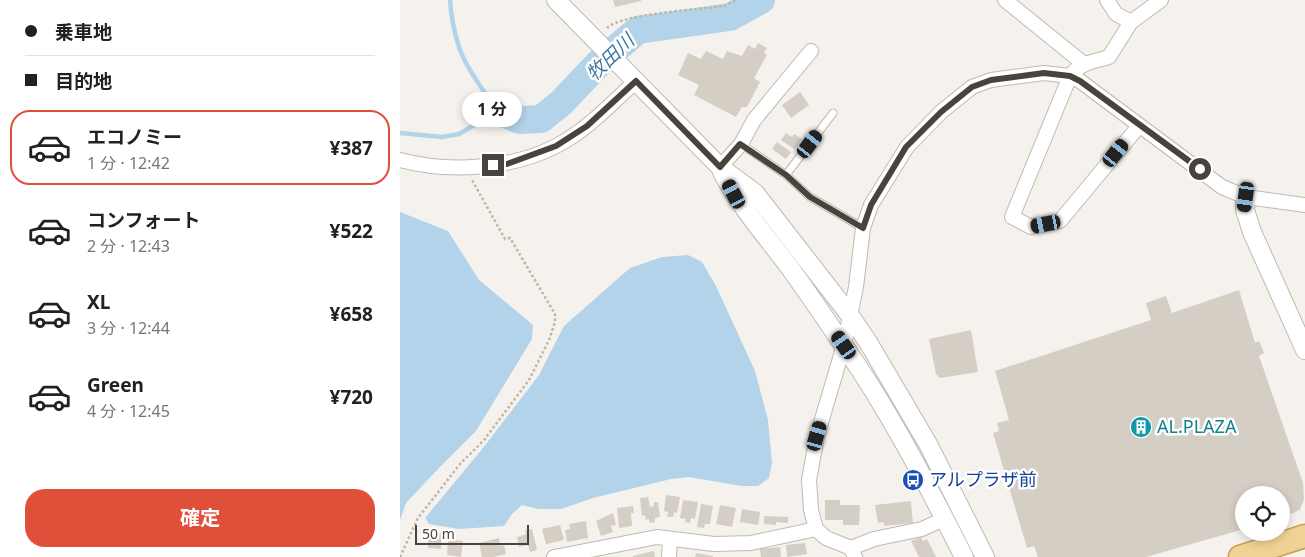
<!DOCTYPE html>
<html lang="ja">
<meta charset="utf-8">
<style>
:root{--surface:#fff;--page:#f6f6f6;--text:#202124;--muted:#757577;--line:#e0e0e0;--accent:#e04f39}
body{margin:0;font-family:"Noto Sans","Noto Sans JP",sans-serif;background:var(--page);color:var(--text);height:100vh;display:flex;flex-direction:column;font-size:19px;white-space:nowrap}
*{box-sizing:border-box;margin:0}
p{font-size:16px;color:var(--muted)}
.icon{flex:none;width:28px;height:28px;fill:none;stroke:currentColor;stroke-width:2;stroke-linecap:round;stroke-linejoin:round}
.map{position:relative;flex:1;overflow:hidden}
.sheet{display:flex;flex-direction:column;background:var(--surface);width:400px}
.sheet>*{flex:none}
.banner{display:grid;align-content:center;height:110px;padding:0 25px;background:var(--surface)}
.controls{position:absolute;left:835px;top:486px;display:grid;gap:10px}
.controls a{display:grid;place-items:center;width:55px;height:55px;border-radius:50%;background:var(--surface);box-shadow:0 2px 8px #0003;font-size:25px}
.scale{position:absolute;left:15px;bottom:12px;width:114px;box-sizing:border-box;padding-left:5px;border:2px solid #49433b;border-top:0;font-size:14px;line-height:18px;white-space:nowrap;color:#49433b;-webkit-text-stroke:4px #fff;paint-order:stroke}
.end{position:absolute;width:22px;height:22px;margin:-11px;border:6px solid #49433b;background:#fff;box-shadow:0 0 0 2px #fff}
.from{border-radius:50%}
.bubble{position:absolute;height:35px;border-radius:18px;background:var(--surface);box-shadow:0 2px 8px #0003;font-size:16px;font-weight:700;line-height:35px;text-align:center}
.car{position:absolute;width:15px;height:30px;margin:-15px -8px;border-radius:6px;box-shadow:0 0 4px 1px #0007;background:linear-gradient(#222 24%,#8ab4d8 0 40%,#222 0 76%,#8ab4d8 0 86%,#222 0)}
.banner b{display:flex;align-items:center;gap:18px;height:48px;font-size:19px}
.banner b+b{border-top:1px solid var(--line)}
.banner i{width:12px;height:12px;background:var(--text)}
ul{padding:0;list-style:none}
li{display:flex;align-items:center;gap:15px;height:75px;margin:0 10px 8px;padding:0 15px;border:2px solid transparent;border-radius:20px}
li div{flex:1}
li b{display:block;font-size:19px}
li em{font-style:normal;font-weight:700}
li.current{border-color:var(--accent)}
li>.icon{width:45px;height:45px;stroke-width:1.5}
.action{display:flex;gap:10px;margin-top:auto;padding:10px 25px}
.action a{flex:1;height:58px;border-radius:20px;background:var(--accent);color:#fff;font-size:20px;font-weight:700;line-height:58px;text-align:center}
main{display:flex;flex:1;min-height:0}
.map>svg:first-child{display:block}
</style>
<main>
<section class="sheet">
<div class="banner">
<b><i class="from"></i>乗車地</b>
<b><i></i>目的地</b>
</div>
<ul>
<li class="current"><svg class="icon" aria-label="car" viewBox="0 0 24 24"><path d="M5 17H2v-5l4-1 3-4h7l3 4 3 1v5h-3M9 17h6M6 11h13"/><circle cx="7" cy="17" r="2"/><circle cx="17" cy="17" r="2"/></svg><div><b>エコノミー</b><p>1 分 · 12:42</p></div><em>¥387</em></li>
<li><svg class="icon" aria-label="car" viewBox="0 0 24 24"><path d="M5 17H2v-5l4-1 3-4h7l3 4 3 1v5h-3M9 17h6M6 11h13"/><circle cx="7" cy="17" r="2"/><circle cx="17" cy="17" r="2"/></svg><div><b>コンフォート</b><p>2 分 · 12:43</p></div><em>¥522</em></li>
<li><svg class="icon" aria-label="car" viewBox="0 0 24 24"><path d="M5 17H2v-5l4-1 3-4h7l3 4 3 1v5h-3M9 17h6M6 11h13"/><circle cx="7" cy="17" r="2"/><circle cx="17" cy="17" r="2"/></svg><div><b>XL</b><p>3 分 · 12:44</p></div><em>¥658</em></li>
<li><svg class="icon" aria-label="car" viewBox="0 0 24 24"><path d="M5 17H2v-5l4-1 3-4h7l3 4 3 1v5h-3M9 17h6M6 11h13"/><circle cx="7" cy="17" r="2"/><circle cx="17" cy="17" r="2"/></svg><div><b>Green</b><p>4 分 · 12:45</p></div><em>¥720</em></li>
</ul>
<div class="action"><a>確定</a></div>
</section>
<div class="map">
<svg width="905" height="557" viewBox="0 0 905 557">
<rect width="100%" height="100%" fill="#f5f2ed"/>
<!-- water -->
<g fill="#b2d3e9">
<polygon points="0,212 48,231 79,280 133,325 132,339 76,431 38,469 6,503 0,520"/>
<polygon points="288,255 302,262 316,286 355,371 368,420 372,463 369,478 358,486 341,486 289,477 271,479 193,498 161,509 138,509 122,505 112,514 104,526 59,529 29,524 25,518 83,448 139,375 164,326 230,268 262,257"/>
</g>
<g fill="none" stroke-linecap="round" stroke-linejoin="round">
<!-- stream -->
<path stroke="#b2d3e9" stroke-width="4.5" d="M0,133L42,137L59,134L98,111C86,95 65,66 59,47C54,31 51,16 50,0"/>
<!-- river -->
<polyline stroke="#b2d3e9" stroke-width="28" points="98,111 119,120 141,119 161,103 198,64 238,30 330,17 361,0"/>
</g>
<!-- building -->
<g fill="#d5cec4">
<polygon points="213,0 241,0 241,1 215,7"/>
<polygon points="358,43 367,48 364,53 367,55 354,78 360,82 347,107 342,107 336,117 294,95 299,85 278,75 288,53 301,59 306,51 323,59 327,51 342,56 348,45 355,49"/>
<polygon points="400,92 409,105 391,118 382,105"/>
<polygon points="386,133 392,137 394,134 402,139 394,149 381,140"/>
<polygon points="377,142 391,152 386,159 372,149"/>
<polygon points="839,290 855,343 859,341 864,353 859,356 903,483 904,499 900,510 881,518 881,495 844,495 844,529 746,557 638,557 634,546 627,548 593,433 599,431 597,423 609,420 595,371 751,320 746,303 766,296 772,313"/>
<polygon points="571,330 578,372 540,378 536,374 529,339"/>
<polygon points="266,495 280,497 277,513 274,512 273,517 267,517 268,512 264,511"/>
<polygon points="248,497 250,507 254,506 254,502 258,502 260,517 255,518 255,522 250,523 249,519 246,520 245,515 242,516 240,498"/>
<polygon points="283,500 298,502 295,519 291,518 290,523 285,522 286,519 280,518"/>
<polygon points="425,500 440,500 440,505 460,505 459,525 443,525 443,520 425,520"/>
<polygon points="511,501 513,523 485,526 483,522 478,523 475,505"/>
<polygon points="301,504 313,506 310,524 305,524 304,528 297,527"/>
<polygon points="320,505 336,508 332,527 316,524"/>
<polygon points="233,506 234,513 231,513 232,526 219,528 217,508"/>
<polygon points="342,509 360,512 358,525 340,522"/>
<polygon points="213,513 216,525 211,526 213,532 201,536 196,521"/>
<polygon points="364,516 388,517 388,523 376,522 376,525 364,524"/>
<polygon points="186,521 188,538 167,542 165,530 170,529 169,524"/>
<polygon points="160,525 164,540 146,544 142,529"/>
<polygon points="132,529 137,550 130,552 128,545 119,547 117,537 126,534 125,530"/>
<polygon points="29,533 42,534 41,549 28,548"/>
<polygon points="521,537 523,541 527,539 536,557 519,557 511,541"/>
<polygon points="99,538 100,546 104,545 106,554 94,557 82,557 79,543"/>
<polygon points="48,539 63,541 61,557 47,555"/>
<polygon points="405,543 407,554 387,557 386,545"/>
<polygon points="380,547 381,557 361,557 360,549"/>
<polygon points="254,551 255,557 233,557 233,556"/>
<polygon points="296,553 313,556 313,557 295,557"/>
</g>
<g fill="none" stroke-linecap="round" stroke-linejoin="round">
<!-- service casing -->
<g stroke="#bfbab1" stroke-width="9">
<g id="service">
<polyline points="341,144 386,175 410,197 463,228"/>
<polyline points="386,175 433,113"/>
</g>
</g>
<!-- minor casing -->
<g stroke="#bfbab1" stroke-width="16">
<g id="minor">
<polyline points="605,0 684,64"/>
<polyline points="707,0 716,14 731,22"/>
<path d="M739,126L660,221L631,227L612,217L670,76C680,63 694,61 709,57L731,22L761,0"/>
<path d="M0,160C48,173 112,169 156,146C186,131 211,104 236,81"/>
<polyline points="320,167 341,144 354,120 411,51"/>
<polyline points="451,548 474,539 522,529 544,519"/>
<polyline points="154,557 257,537 314,544 351,543 416,529"/>
<polyline points="269,557 270,539"/>
<polyline points="455,557 451,548 426,538 416,529 411,510 409,480 417,436 444,345 456,287 463,228 471,205 507,147 541,112 572,87 591,80 644,73 670,76 680,81 822,187 846,197 905,205"/>
</g>
</g>
<!-- tertiary casing -->
<g stroke="#bfbab1" stroke-width="20">
<g id="tertiary">
<polyline points="156,0 320,167 355,193 390,238 449,314 468,342 528,444 585,557"/>
<path d="M322,172C341,208 366,236 390,268C408,293 425,318 442,343C489,410 527,484 564,557"/>
<polyline points="846,197 845,210 852,232 905,350"/>
</g>
</g>
<!-- trunk casing -->
<g stroke="#cc9c50" stroke-width="25">
<polyline id="trunk" points="840,557 905,536"/>
</g>
<!-- path -->
<g stroke="#bfb5a3" stroke-width="2.5" stroke-dasharray="2.5 2.5" stroke-linecap="butt">
<path d="M207,28C220,14 302,9 324,6L336,0"/>
<polyline points="0,557 18,518 60,464 84,440 129,380 149,340 155,322 155,314 110,238 105,239 72,180"/>
</g>
<!-- service -->
<use href="#service" stroke="#fff" stroke-width="7"/>
<!-- minor -->
<use href="#minor" stroke="#fff" stroke-width="14"/>
<!-- tertiary -->
<use href="#tertiary" stroke="#fff" stroke-width="18"/>
<!-- trunk -->
<use href="#trunk" stroke="#f0d294" stroke-width="22"/>
</g>
<g fill="none" stroke-linecap="round" stroke-linejoin="round">
<!-- route -->
<polyline stroke="#49433b" stroke-width="6" points="93,165 107,164 156,146 187,126 236,81 320,167 340,144 386,175 410,197 463,228 471,205 506,147 541,112 572,87 591,80 644,73 670,76 680,81 800,169"/>
</g>
<!-- icons -->
<defs>
<g id="building-disc" transform="scale(1.125)"><circle r="9.5" fill="#0f9aa8" stroke="#fff"/><path d="M-4-6H4V6H1V3H-1V6H-4ZM-2.5-4.3h1.7v1.8h-1.7ZM.8-4.3h1.7v1.8H.8ZM-2.5-1h1.7V.8h-1.7ZM.8-1h1.7V.8H.8Z" fill="#fff"/></g>
<g id="bus-disc" transform="scale(1.125)"><circle r="9.5" fill="#1a4fb4" stroke="#fff"/><path d="M-5-6H5V4H4V6H2V4H-2V6H-4V4H-5ZM-3.5-4V0h7V-4ZM-3.5 1.2v1.5H-2V1.2ZM2 1.2v1.5H3.5V1.2Z" fill="#fff"/></g>
</defs>
<g fill-rule="evenodd">
<use href="#building-disc" x="741" y="427"/>
<use href="#bus-disc" x="513" y="480"/>
</g>
<g text-anchor="middle" stroke-width="5" stroke-linejoin="round" paint-order="stroke">
<!-- culture labels -->
<g font-size="18" fill="#0d838f" stroke="#fff" text-anchor="start">
<text x="757" y="433">AL.PLAZA</text>
</g>
<!-- transit labels -->
<g font-size="18" fill="#164399" stroke="#fff" text-anchor="start">
<text x="529" y="486">アルプラザ前</text>
</g>
<!-- water labels -->
<g font-size="19" font-style="italic" fill="#3e79a1" stroke="#fff">
<text transform="translate(210 57) rotate(-44)" y="7">牧田川</text>
</g>
</g>
</svg>
<div class="controls">
<a><svg class="icon" aria-label="locate" viewBox="0 0 24 24"><circle cx="12" cy="12" r="6"/><path d="M12 2v4M12 18v4M2 12h4M18 12h4"/></svg></a>
</div>
<div class="scale">50 m</div>
<i class="end from" style="left:800px;top:169px"></i>
<i class="end" style="left:93px;top:165px"></i>
<div class="bubble" style="left:62px;top:92px;width:60px">1 分</div>
<i class="car" style="left:410px;top:144px;rotate:37deg"></i>
<i class="car" style="left:716px;top:153px;rotate:39deg"></i>
<i class="car" style="left:334px;top:194px;rotate:332deg"></i>
<i class="car" style="left:846px;top:197px;rotate:188deg"></i>
<i class="car" style="left:646px;top:224px;rotate:259deg"></i>
<i class="car" style="left:444px;top:345px;rotate:325deg"></i>
<i class="car" style="left:417px;top:436px;rotate:16deg"></i>
</div>
</main>
